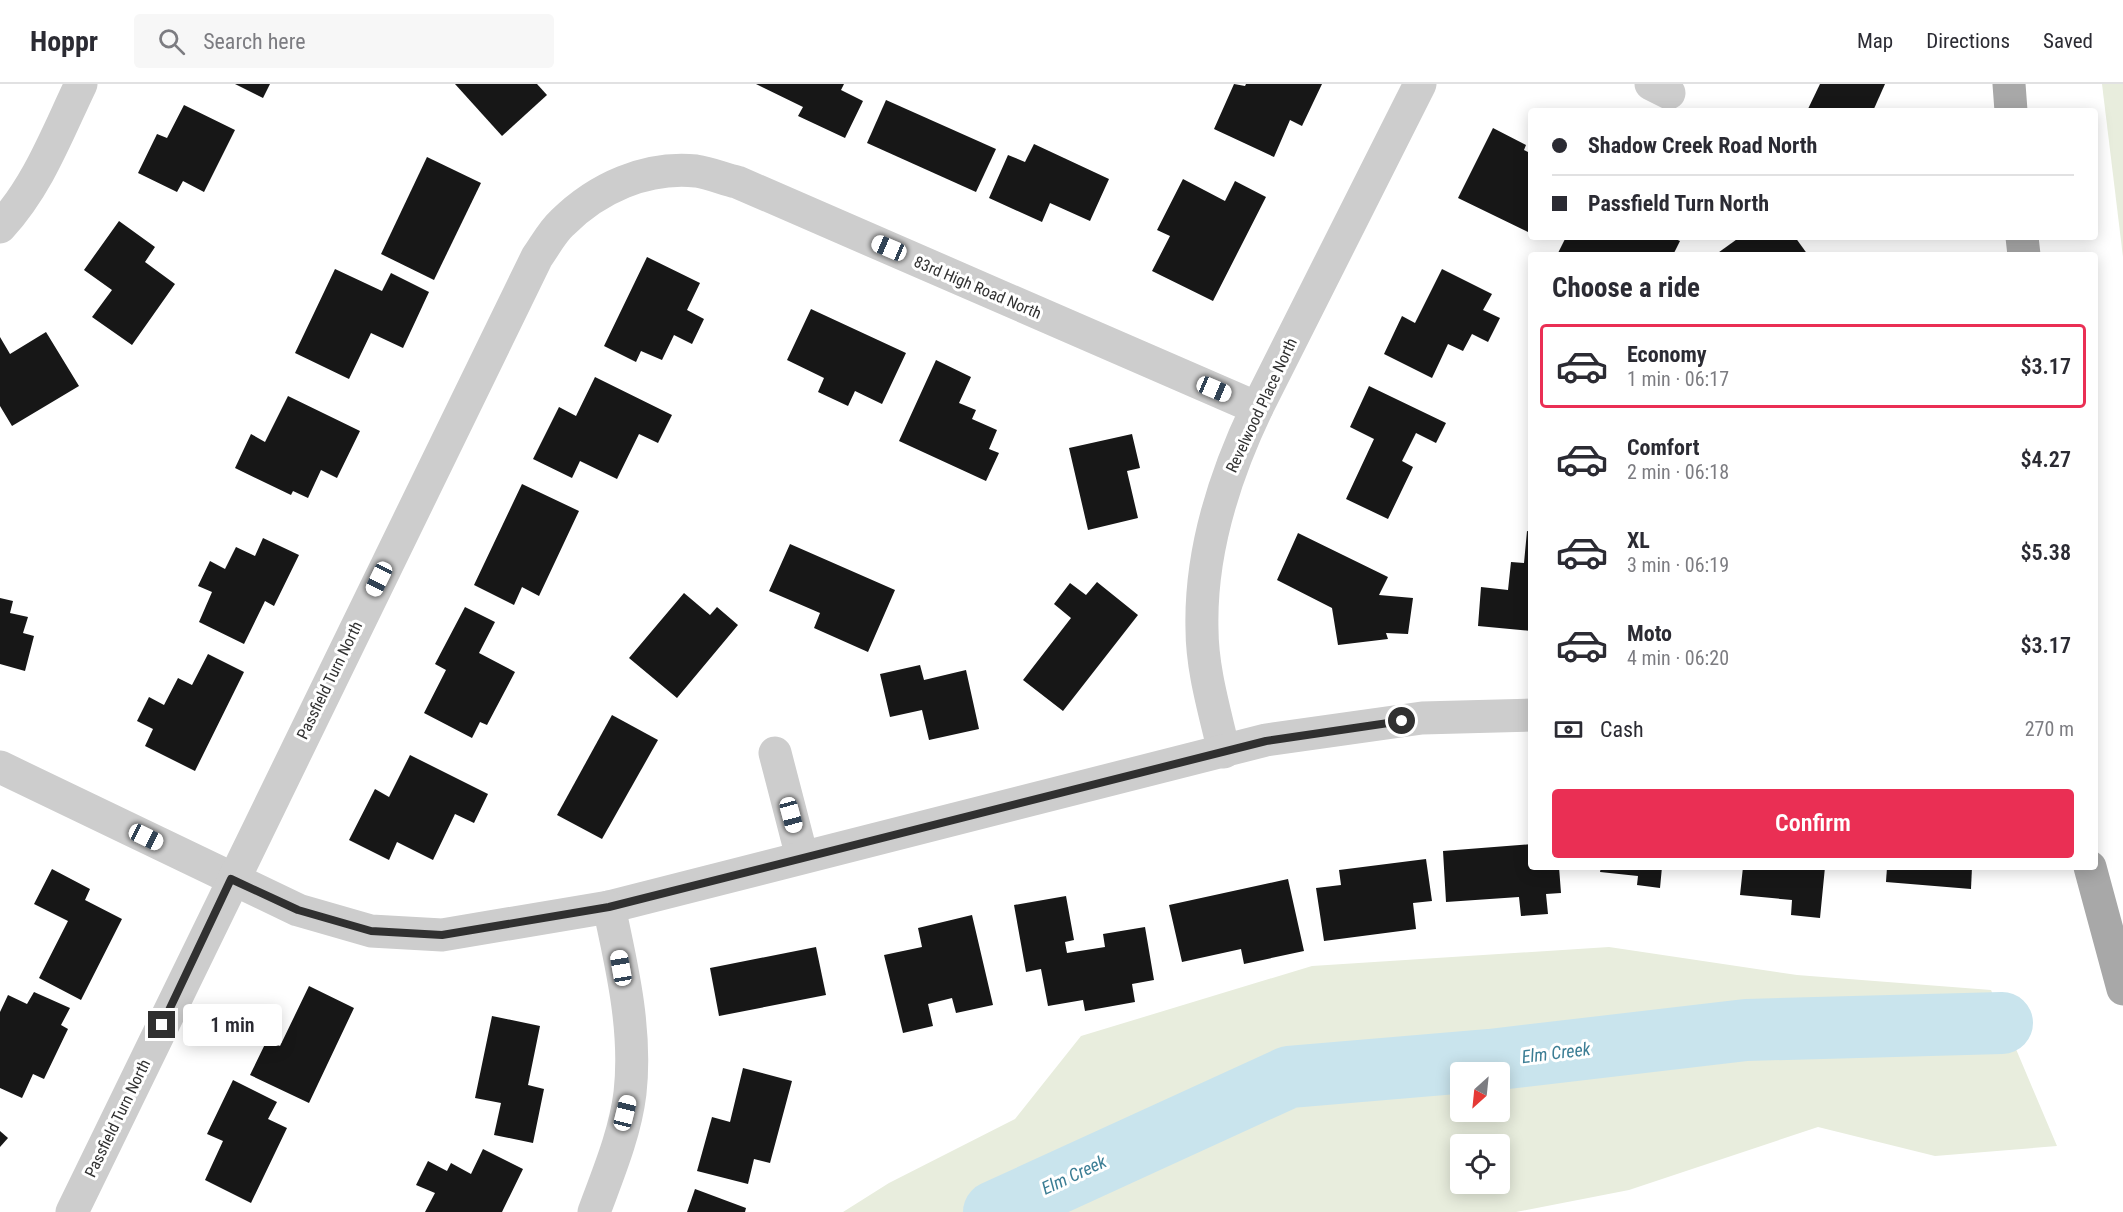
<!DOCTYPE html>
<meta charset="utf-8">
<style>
:root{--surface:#fff;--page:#f7f7f7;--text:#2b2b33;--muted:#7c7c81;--line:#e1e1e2;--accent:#ea2f54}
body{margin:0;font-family:"Roboto Condensed",sans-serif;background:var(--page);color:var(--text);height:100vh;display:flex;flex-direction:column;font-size:22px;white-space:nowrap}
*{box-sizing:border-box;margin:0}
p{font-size:20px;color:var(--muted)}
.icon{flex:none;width:33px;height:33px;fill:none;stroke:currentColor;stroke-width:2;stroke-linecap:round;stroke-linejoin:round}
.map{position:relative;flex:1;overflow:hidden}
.drawer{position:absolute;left:1528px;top:168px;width:570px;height:618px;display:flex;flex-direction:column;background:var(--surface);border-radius:6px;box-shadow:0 3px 15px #0003}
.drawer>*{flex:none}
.top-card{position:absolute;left:1528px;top:24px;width:570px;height:132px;border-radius:6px;box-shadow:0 3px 15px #0003;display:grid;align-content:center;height:132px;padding:0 24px;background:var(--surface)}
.needle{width:39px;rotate:207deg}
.tools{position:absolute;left:1450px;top:978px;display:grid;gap:12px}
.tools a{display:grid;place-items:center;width:60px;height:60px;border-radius:6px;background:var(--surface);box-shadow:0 3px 15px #0003;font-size:30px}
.end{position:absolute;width:27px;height:27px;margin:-14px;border:8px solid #303030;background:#fff;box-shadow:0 0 0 3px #fff}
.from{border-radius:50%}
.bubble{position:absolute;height:42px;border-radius:6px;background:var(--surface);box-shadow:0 3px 15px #0003;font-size:20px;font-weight:600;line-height:42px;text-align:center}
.car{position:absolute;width:18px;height:36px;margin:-18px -9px;border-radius:8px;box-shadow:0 0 4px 2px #0007;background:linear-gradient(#fff 24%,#345 0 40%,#fff 0 76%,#345 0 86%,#fff 0)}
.top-card b{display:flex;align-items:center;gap:21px;height:57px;font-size:22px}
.top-card b+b{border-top:2px solid var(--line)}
.top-card i{width:15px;height:15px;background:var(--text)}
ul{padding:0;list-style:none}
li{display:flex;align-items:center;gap:18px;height:84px;margin:0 12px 9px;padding:0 12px;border:3px solid transparent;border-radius:6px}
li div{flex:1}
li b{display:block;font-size:22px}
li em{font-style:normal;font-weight:600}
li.active{border-color:var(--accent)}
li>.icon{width:54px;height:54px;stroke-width:1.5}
h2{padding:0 24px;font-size:27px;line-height:72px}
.pay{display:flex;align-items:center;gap:15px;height:66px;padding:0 24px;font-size:22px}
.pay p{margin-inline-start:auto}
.button{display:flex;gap:12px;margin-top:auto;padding:12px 24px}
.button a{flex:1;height:69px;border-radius:6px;background:var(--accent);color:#fff;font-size:24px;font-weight:600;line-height:69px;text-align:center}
header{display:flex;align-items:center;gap:36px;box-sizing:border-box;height:84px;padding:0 30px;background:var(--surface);border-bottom:2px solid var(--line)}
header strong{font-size:28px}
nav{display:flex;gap:33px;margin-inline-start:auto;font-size:21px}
.search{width:420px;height:54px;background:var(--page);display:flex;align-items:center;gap:15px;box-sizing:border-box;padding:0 21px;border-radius:6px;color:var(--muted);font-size:22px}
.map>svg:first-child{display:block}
</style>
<header>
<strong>Hoppr</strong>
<div class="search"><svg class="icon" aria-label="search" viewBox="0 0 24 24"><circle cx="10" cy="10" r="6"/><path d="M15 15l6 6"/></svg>Search here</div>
<nav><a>Map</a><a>Directions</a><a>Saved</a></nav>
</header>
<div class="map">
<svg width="2123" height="1128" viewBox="0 0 2123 1128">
<rect width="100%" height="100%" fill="#fff"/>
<!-- green -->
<g fill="#e8eddd" fill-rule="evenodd">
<polygon points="2102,0 2123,0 2123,173"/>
<path d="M1609,863L1797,891L1991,906L2057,1062L1935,1072L1818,1043L1629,1106L1516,1128H843L889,1099L1015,1035L1081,952L1312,882ZM1461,988H1500V1028H1461ZM1461,1060H1500V1100H1461Z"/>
</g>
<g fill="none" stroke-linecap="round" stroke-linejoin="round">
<!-- river -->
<polyline stroke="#c9e4ed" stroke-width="62" points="994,1128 1289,993 1490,976 1746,946 2002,939"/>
</g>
<!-- building -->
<g fill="#171717">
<polygon points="235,0 270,0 263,14"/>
<polygon points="455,0 537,0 547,11 502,52"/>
<polygon points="756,0 844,0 841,6 863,17 845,54 798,32 803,23"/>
<polygon points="1234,0 1245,2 1246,0 1322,0 1302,42 1290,36 1274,73 1214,45"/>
<polygon points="1820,0 1885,0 1873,27 1807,27"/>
<polygon points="886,16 996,65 976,108 867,59"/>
<polygon points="184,21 235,46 204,108 183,97 177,108 138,89 157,50 167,54"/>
<polygon points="1493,44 1526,61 1524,66 1532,70 1532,150 1458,114"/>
<polygon points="1034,60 1109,95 1090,137 1050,119 1042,138 989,114 1008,71 1025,78"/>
<polygon points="427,73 481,99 434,196 381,170"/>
<polygon points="1183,95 1225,117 1235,97 1266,113 1213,217 1152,187 1170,152 1157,146"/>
<polygon points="119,137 155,163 145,178 175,200 132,261 92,233 112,206 84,186"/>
<polygon points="1566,153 1671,153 1680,157 1673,171 1557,171"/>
<polygon points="1740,153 1795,153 1808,171 1715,171"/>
<polygon points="647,173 700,199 687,226 704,235 692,260 674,251 662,276 641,267 636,278 604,262"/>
<polygon points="335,185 382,207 391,189 429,208 403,264 371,249 349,295 295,269"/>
<polygon points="1442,185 1492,210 1483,226 1500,234 1488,258 1472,250 1463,267 1448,260 1432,294 1384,270 1402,232 1415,239"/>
<polygon points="811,225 906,269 882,320 855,307 848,322 818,308 824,294 787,276"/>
<polygon points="46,248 79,302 12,342 0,322 0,253 10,270"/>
<polygon points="936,276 971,293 959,319 976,326 972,335 997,346 989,365 999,369 986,397 899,357"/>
<polygon points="595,293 672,331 658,359 639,350 617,395 580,377 572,394 533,375 559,323 576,332"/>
<polygon points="1369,302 1446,339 1436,359 1416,349 1402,377 1413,383 1388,435 1346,415 1374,355 1350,343"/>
<polygon points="288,312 360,347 337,394 321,386 308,414 293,407 291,411 235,384 251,350 265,358"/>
<polygon points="1132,350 1140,384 1127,387 1138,434 1088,446 1069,364"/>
<polygon points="522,400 579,427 539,512 522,503 514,521 474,501"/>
<polygon points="1527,447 1532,448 1531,547 1478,542 1481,503 1508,506 1511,478 1524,479"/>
<polygon points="1298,449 1388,493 1379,511 1413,514 1408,550 1386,549 1388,555 1338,561 1332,524 1277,496"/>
<polygon points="263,454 299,471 274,522 265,517 244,560 199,538 212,508 198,502 210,477 225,485 236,463 255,472"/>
<polygon points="790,460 895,506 868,568 814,544 820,529 769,507"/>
<polygon points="1097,498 1138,531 1063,627 1023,596 1071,534 1054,520 1070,499 1086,511"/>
<polygon points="684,509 710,531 717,523 738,541 677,614 629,574"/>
<polygon points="0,514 13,517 10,529 28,533 23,549 34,552 25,587 0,580"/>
<polygon points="465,523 495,538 479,569 515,588 487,641 480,638 472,654 424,629 446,586 435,580"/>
<polygon points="208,570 244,588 195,687 145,662 153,645 137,637 149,613 164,621 178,594 192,601"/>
<polygon points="920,581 924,596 966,586 979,645 929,656 922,626 890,633 880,590"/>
<polygon points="612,631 658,656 602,755 557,731"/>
<polygon points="410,671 488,710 474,739 455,730 433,776 397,758 389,776 349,756 375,705 389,713"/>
<polygon points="1532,760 1532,783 1559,783 1561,809 1546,810 1548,830 1521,832 1519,813 1446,818 1443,767"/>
<polygon points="1426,775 1432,817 1413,819 1416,845 1324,857 1316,804 1341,801 1339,786"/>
<polygon points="1601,783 1662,783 1660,804 1637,801 1638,792 1600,788"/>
<polygon points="1743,783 1825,783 1820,834 1791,831 1792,816 1740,811"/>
<polygon points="1887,783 1972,783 1971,805 1886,798"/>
<polygon points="52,785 90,805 85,816 122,835 81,916 39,894 68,837 34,820"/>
<polygon points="1288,795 1304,867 1244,880 1241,865 1182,878 1169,821"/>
<polygon points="1066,812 1074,856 1065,858 1067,869 1105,863 1103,850 1145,843 1154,896 1132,900 1135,918 1085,927 1083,916 1048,922 1041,885 1026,888 1014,821"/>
<polygon points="972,831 993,921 956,929 952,914 928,920 933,942 903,949 884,871 922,863 918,844"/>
<polygon points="816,863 826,911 719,932 710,884"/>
<polygon points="309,902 354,924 309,1019 250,991 267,956 280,962"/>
<polygon points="34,908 70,924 61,941 68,945 44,995 33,990 22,1014 0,1004 0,928 8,911 27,920"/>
<polygon points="492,932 540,942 528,1001 544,1005 533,1059 494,1051 501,1019 475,1014"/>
<polygon points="743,984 792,997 770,1079 754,1075 748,1100 697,1087 712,1033 730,1038"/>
<polygon points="233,996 277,1018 268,1035 287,1044 251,1119 205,1096 223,1057 207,1050"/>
<polygon points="0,1047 8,1054 0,1063"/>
<polygon points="483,1065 523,1085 502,1128 425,1128 435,1109 416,1101 428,1077 447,1087 451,1079 471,1090"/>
<polygon points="695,1105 746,1124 745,1128 687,1128"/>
</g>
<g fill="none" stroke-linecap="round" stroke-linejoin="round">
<!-- minor -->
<g stroke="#cdcdcd" stroke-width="33">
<polyline points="1651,0 1669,9"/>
<path d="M0,143C38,102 57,50 81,0"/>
<path d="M1224,668C1215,628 1202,586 1202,545C1200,467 1224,393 1257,324L1420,0"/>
<polyline points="775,669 802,773"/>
<polyline points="0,683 298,826 371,847 442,851 609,823 1266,656 1422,634 1532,631"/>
<path d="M72,1128L537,173C545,162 552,148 562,139C597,104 646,82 696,87C710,89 724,95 737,98L1257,324"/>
<path d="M594,1128C608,1090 625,1050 630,1009C637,947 622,883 609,823"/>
</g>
<!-- major -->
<g stroke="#a8a8a8" stroke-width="33">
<polyline points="2009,0 2011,27"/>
<polyline points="2022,153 2024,171"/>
<polyline points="2090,783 2123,905"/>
</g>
</g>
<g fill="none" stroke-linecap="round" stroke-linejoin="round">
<!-- route -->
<polyline stroke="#303030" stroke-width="8" points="162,941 231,795 298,826 371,847 442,851 609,823 1266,657 1402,637"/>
</g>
<g text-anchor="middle" stroke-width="6" stroke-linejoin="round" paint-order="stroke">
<!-- street labels -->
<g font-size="16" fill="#303030" stroke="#fff">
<text transform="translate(978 203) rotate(23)" y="6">83rd High Road North</text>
<text transform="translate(1261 321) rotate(-65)" y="6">Revelwood Place North</text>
<text transform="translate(329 596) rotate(-64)" y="6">Passfield Turn North</text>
<text transform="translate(117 1034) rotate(-64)" y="6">Passfield Turn North</text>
</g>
<!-- water labels -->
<g font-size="18" font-style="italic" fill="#3b7d94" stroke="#fff">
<text transform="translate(1556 969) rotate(-7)" y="6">Elm Creek</text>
<text transform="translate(1074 1091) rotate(-25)" y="6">Elm Creek</text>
</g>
</g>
</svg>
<div class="tools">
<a><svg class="needle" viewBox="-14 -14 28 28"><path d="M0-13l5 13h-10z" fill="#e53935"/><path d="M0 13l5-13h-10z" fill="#7c7c81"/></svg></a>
<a><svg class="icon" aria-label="locate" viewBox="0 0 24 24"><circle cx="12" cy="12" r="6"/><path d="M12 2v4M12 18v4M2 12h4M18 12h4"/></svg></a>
</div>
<i class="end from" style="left:1402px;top:637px"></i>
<i class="end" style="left:162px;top:941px"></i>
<div class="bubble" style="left:183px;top:920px;width:99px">1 min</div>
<i class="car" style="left:889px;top:164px;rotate:293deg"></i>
<i class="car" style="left:1214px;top:305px;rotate:113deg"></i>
<i class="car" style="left:379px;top:495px;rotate:206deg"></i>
<i class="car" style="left:791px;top:731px;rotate:165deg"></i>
<i class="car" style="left:146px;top:753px;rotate:116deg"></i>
<i class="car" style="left:621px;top:884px;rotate:350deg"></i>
<i class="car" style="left:625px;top:1029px;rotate:14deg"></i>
<div class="top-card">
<b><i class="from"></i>Shadow Creek Road North</b>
<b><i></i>Passfield Turn North</b>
</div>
<section class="drawer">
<h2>Choose a ride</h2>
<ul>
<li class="active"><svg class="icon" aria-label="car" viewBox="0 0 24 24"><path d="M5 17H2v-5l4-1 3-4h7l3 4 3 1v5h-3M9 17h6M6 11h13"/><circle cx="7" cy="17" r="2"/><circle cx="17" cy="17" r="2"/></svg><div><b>Economy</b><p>1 min · 06:17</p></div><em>$3.17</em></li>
<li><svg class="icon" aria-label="car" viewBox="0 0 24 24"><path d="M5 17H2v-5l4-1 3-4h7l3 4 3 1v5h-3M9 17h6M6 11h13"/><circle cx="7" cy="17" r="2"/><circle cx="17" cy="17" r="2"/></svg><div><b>Comfort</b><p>2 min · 06:18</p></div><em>$4.27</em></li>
<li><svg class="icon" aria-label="car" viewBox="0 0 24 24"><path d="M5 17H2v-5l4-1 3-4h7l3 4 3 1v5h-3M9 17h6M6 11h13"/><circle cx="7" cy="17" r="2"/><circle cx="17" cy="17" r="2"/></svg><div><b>XL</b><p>3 min · 06:19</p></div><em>$5.38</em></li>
<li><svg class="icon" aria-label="car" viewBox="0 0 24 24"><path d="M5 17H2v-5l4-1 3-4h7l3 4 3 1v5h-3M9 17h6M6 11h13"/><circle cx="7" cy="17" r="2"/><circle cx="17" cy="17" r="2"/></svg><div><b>Moto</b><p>4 min · 06:20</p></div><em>$3.17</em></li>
</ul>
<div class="pay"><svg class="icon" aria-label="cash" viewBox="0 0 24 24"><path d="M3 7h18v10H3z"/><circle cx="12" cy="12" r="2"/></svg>Cash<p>270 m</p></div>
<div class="button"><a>Confirm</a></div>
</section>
</div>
